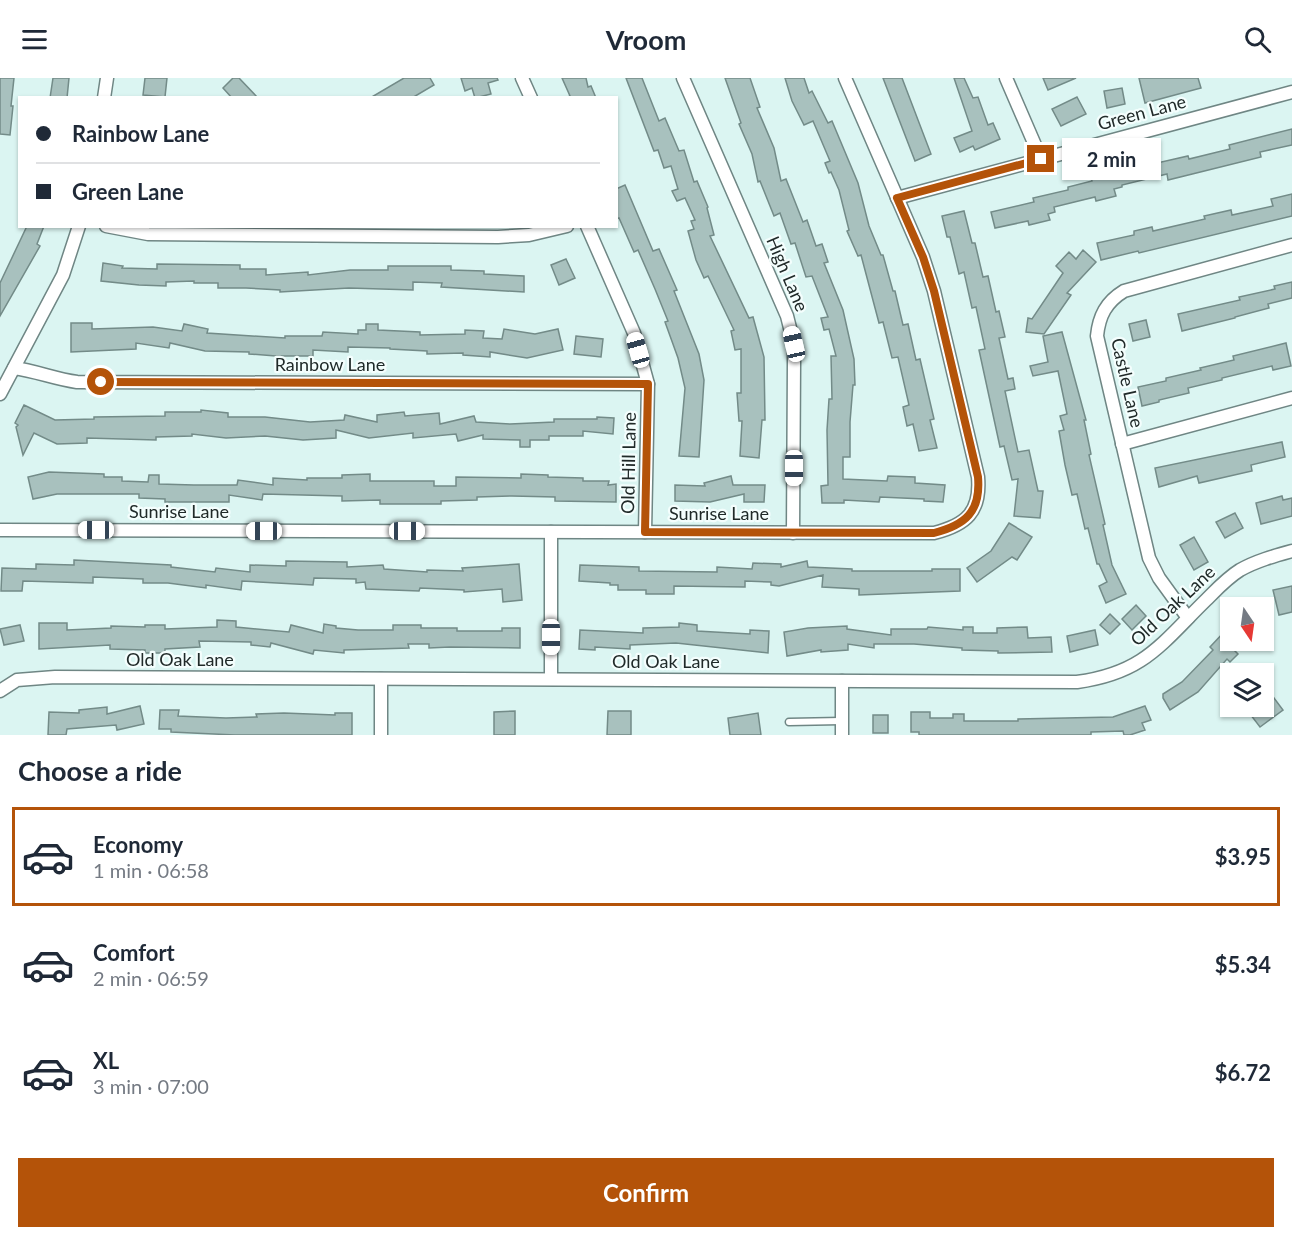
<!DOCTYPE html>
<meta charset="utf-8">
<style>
:root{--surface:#fff;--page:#f6f6f7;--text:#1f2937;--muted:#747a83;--line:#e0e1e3;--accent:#b45309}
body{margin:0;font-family:Lato,sans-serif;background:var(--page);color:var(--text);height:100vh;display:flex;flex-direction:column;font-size:22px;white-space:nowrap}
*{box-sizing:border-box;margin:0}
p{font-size:20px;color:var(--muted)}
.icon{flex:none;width:33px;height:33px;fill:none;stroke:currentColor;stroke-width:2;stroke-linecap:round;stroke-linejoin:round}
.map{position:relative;height:657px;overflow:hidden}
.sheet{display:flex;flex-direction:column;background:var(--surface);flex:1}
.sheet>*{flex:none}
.guide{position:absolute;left:18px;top:18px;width:600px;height:132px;border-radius:0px;box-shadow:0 2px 4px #0004;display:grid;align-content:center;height:132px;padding:0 18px;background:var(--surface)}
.needle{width:39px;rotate:167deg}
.fabs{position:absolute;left:1220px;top:519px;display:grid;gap:12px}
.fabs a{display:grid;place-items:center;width:54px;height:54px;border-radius:0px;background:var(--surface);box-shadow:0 2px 4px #0004;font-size:30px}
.end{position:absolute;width:27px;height:27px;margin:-14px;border:8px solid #b45309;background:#fff;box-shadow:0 0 0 3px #fff}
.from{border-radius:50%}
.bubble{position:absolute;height:42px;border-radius:0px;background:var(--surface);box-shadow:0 2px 4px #0004;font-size:20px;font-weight:700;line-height:42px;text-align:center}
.car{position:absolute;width:18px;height:36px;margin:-18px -9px;border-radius:8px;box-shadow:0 0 4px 2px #0007;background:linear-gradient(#fff 24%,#345 0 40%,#fff 0 76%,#345 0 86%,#fff 0)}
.guide b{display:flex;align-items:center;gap:21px;height:57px;font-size:22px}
.guide b+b{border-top:2px solid var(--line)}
.guide i{width:15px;height:15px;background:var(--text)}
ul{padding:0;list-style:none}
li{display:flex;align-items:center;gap:18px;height:99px;margin:0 12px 9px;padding:0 6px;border:3px solid transparent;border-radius:0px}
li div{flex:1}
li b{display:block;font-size:22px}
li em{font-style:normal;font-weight:700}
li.on{border-color:var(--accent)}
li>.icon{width:54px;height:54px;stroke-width:1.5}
h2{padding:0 18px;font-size:27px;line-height:72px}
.button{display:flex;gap:12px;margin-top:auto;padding:12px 18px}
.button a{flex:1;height:69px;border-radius:0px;background:var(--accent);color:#fff;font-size:24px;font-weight:700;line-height:69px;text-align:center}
header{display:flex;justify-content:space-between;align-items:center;height:78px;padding:0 18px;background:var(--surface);font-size:27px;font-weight:700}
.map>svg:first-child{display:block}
</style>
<header><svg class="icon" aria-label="menu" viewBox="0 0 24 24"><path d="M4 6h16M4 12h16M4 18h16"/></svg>Vroom<svg class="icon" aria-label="search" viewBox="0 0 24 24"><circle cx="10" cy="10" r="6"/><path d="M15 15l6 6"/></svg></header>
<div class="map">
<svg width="1292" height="657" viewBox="0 0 1292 657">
<rect width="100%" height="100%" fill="#dbf5f2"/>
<!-- building -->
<g fill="#a8c1be" stroke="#738b88" stroke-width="1.5">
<polygon points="0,0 14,0 11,28 13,28 10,57 0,56"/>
<polygon points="53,0 69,0 67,20 50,20"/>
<polygon points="145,0 167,0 165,19 143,17"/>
<polygon points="233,0 239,0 258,20 232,20 223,10"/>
<polygon points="404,0 430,0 434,7 412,20 370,20"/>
<polygon points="461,0 497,0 498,2 488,5 491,16 475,20 472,10 465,13"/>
<polygon points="562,0 586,0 588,9 591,8 596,20 566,20 570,18"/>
<polygon points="626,0 642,0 659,43 665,40 679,73 684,72 694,104 697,103 708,129 707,130 714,157 710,158 749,240 753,239 764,279 765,342 762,342 759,380 740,378 742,343 739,343 737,315 741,315 741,271 735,272 731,253 734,252 708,198 704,200 696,182 688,153 694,151 691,143 695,142 685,120 677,123 672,113 678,111 671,88 664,90 658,72 654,73"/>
<polygon points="725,0 750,0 760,29 757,30 774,70 781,103 786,101 803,144 807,142 816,168 822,166 828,184 824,185 843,232 854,281 855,307 853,307 850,344 850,379 843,379 843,401 887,403 888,398 915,399 915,405 945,407 943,424 924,423 924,421 880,419 879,424 844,422 844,425 822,425 821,408 828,407 827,352 829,321 832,321 831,278 836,278 829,251 824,252 821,240 828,239 812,198 806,199 795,165 791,166 780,135 774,138 760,103 758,104 752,76 739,46 741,45"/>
<polygon points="785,0 804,0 809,15 812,13 828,45 832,43 858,105 869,148 881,177 883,177 893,213 895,213 903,247 908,246 916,282 920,281 934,341 930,342 937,370 919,373 913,346 907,348 903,329 909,327 898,279 892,280 883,244 879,245 861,177 858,178 847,153 849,152 839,112 831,94 829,95 825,85 830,83 813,43 804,47 792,23"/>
<polygon points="883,0 902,0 931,76 915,83"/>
<polygon points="954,0 964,0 973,20 978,19 988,47 993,45 1000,61 975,72 973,68 960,74 954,60 972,53"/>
<polygon points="1043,0 1076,0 1048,12"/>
<polygon points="1139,0 1198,0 1201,10 1145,25"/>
<polygon points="1122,10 1125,26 1107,30 1104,13"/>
<polygon points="1077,19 1086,36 1061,48 1052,31"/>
<polygon points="1292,51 1292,67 1260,74 1261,79 1168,102 1167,96 1122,107 1122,109 1114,111 1116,118 1096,123 1095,119 1054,129 1055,134 1048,136 1050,142 1029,147 1028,143 995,150 991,134 1034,124 1033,120 1068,112 1068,109 1092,103 1091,99 1152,84 1153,86 1188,78 1189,81 1230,71 1229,67"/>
<polygon points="625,107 653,173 659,171 677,212 674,213 699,276 704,302 699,379 679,378 685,310 678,280 665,244 668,243 655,211 638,172 634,174 619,140 616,141 616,111"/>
<polygon points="1292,116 1292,138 1139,175 1138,173 1101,182 1097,165 1134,157 1134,153 1152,149 1153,153 1205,141 1204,138 1231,132 1232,137 1273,128 1271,121"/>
<polygon points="964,133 972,165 975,165 983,199 988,198 996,234 999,233 1005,259 999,260 1008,301 1013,300 1015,311 1005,313 1018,374 1029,372 1038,413 1043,413 1040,440 1014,438 1018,401 1012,402 1004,368 1000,369 979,272 985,271 976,229 972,230 964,194 959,196 950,159 947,159 942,138"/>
<polygon points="27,148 44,148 37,166 40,168 0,238 0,205"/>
<polygon points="1083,172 1096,184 1067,215 1071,217 1044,256 1026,254 1028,240 1032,241 1063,195 1056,188 1069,174 1076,181"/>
<polygon points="566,181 575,200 559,207 551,187"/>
<polygon points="103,185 123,188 122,190 157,191 157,186 240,187 240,191 266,191 266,197 308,194 308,197 350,192 388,192 388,188 451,188 451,192 484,193 484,196 524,198 524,214 441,209 442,205 413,204 413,212 349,210 280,214 280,212 246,210 218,210 218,205 194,205 194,203 166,204 166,208 139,207 101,203"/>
<polygon points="1292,204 1292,220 1268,226 1269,230 1235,239 1235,240 1182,253 1178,236 1240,222 1239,219 1275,211 1274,208"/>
<polygon points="1146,242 1150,259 1133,263 1129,246"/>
<polygon points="71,245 92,245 92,251 153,249 182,253 184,246 208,251 207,255 285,260 285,258 322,258 323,254 358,256 358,252 366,252 366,246 378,246 378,252 420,254 420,257 465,256 465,252 484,253 483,260 502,261 504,251 535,256 558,251 563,272 527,280 490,274 490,279 463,277 463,275 427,276 427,273 390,271 390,270 348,269 348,274 313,272 313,278 276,278 249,276 249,274 205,273 170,265 169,270 136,265 136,271 71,274"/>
<polygon points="1062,254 1086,342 1084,342 1091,376 1089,377 1105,446 1103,447 1112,487 1126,516 1106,525 1099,508 1107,504 1099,486 1097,486 1088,450 1085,451 1077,416 1072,417 1065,387 1059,353 1064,352 1060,338 1067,336 1058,293 1033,298 1030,288 1048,284 1043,258"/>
<polygon points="576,258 603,261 601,279 574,276"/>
<polygon points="1286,265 1291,288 1273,292 1272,288 1222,300 1222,302 1188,310 1189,315 1159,322 1159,324 1142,328 1138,309 1166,303 1166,300 1201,292 1200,290 1234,282 1233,278"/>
<polygon points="24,327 55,342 94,341 94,339 165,338 165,334 201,334 201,332 228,335 228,339 265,339 310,344 344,342 345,337 377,344 377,337 404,334 405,338 439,335 440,346 474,338 476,344 510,346 554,344 554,341 597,341 597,339 614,340 613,356 583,353 583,358 549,358 549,362 530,362 530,369 520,369 520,362 483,361 483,357 458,363 456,356 413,360 413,355 369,360 336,352 336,360 303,362 265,358 226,360 192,356 192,358 156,359 156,362 87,360 87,365 57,366 34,355 23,377 16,349 18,347 15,345"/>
<polygon points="1282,364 1285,379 1251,387 1252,393 1199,405 1197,398 1159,409 1155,390"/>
<polygon points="49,394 104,396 104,399 122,399 122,403 148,404 149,397 159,397 159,406 194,407 237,407 238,402 273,407 273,400 307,402 307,400 342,400 342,397 370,396 370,403 434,403 434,408 456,408 456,399 521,400 521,396 548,397 548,399 583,400 583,403 609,403 608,407 616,406 616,424 555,423 555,419 512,418 477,419 477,422 441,423 441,426 380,426 380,422 342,423 342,418 263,416 262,422 229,417 229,424 165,424 165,421 139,420 139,416 57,416 33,421 28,399"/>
<polygon points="731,398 733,407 765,407 764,424 744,424 744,416 710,424 675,423 675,407 705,408 704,405"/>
<polygon points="1282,418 1283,422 1292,420 1292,438 1261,446 1256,425"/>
<polygon points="1235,435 1243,450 1225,460 1216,444"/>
<polygon points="1009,445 1032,459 1017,482 1012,479 977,504 967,490 991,473"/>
<polygon points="1194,459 1208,484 1194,492 1180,467"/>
<polygon points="74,482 171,487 171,489 215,494 216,490 250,494 250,487 286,488 286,483 347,484 347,489 383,487 384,491 427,494 427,492 463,493 462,490 519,486 522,522 503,524 502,511 464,514 464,512 420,510 419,513 366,511 365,504 356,505 356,501 314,500 313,507 242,503 241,512 206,507 206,510 168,505 143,505 143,501 93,499 93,505 23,503 22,513 1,513 2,490 36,491 36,486 74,487"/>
<polygon points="807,483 808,489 852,491 852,493 932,493 932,491 960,491 960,513 859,517 859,511 822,509 823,497 779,508 771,507 771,504 745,503 745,509 674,508 674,516 646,516 646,512 618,512 618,507 610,507 610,505 579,503 580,487 639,489 639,493 717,494 717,489 752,491 753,485 781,486 781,489"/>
<polygon points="1292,508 1292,534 1279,537 1273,512"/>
<polygon points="1136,527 1146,538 1132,552 1122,541"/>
<polygon points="1110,536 1120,546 1110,556 1100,547"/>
<polygon points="217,542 236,543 236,549 289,554 291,547 323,555 324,546 336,548 336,550 358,552 393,552 393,547 421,547 421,550 457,550 457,553 502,553 502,550 520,550 520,570 450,569 429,570 429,566 408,566 409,570 344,572 344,575 314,572 313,576 271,565 270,569 251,567 251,564 199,563 200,569 165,571 165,575 145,575 145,572 110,571 110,567 39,571 39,545 67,545 67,552 111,550 111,548 145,549 145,547 165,547 165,551 217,549"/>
<polygon points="679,545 697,547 697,553 750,556 750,552 769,553 768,575 676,565 630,567 630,571 595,569 595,572 579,571 580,552 643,555 643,550 679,549"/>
<polygon points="20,547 24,563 4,567 0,551"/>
<polygon points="847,548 847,551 891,557 891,551 927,551 928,549 963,552 963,549 973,549 973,555 997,555 997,550 1027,549 1028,560 1051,559 1052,574 998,575 998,573 962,572 962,570 914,566 874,566 874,570 848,566 848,572 821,574 821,572 787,578 784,554 808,550"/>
<polygon points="1095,552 1098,567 1070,574 1067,558"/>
<polygon points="1225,553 1230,557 1230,562 1237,563 1231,569 1238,576 1230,584 1227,581 1198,614 1170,632 1163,620 1163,616 1182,604 1213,572 1210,569"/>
<polygon points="1271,616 1283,632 1260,649 1250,636 1254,633 1252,630 1263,628 1263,622"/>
<polygon points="140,628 144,646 117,652 116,647 67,651 66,657 48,657 49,634 79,635 79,632 107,629 107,636"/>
<polygon points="1145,628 1151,642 1142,645 1145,652 1130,657 1124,657 1123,653 1091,654 1091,657 919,657 919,654 911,654 911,634 930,634 930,640 953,640 953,636 964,636 964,643 1018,643 1018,641 1113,639"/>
<polygon points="160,632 179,632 178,638 226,640 257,639 256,636 284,635 335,637 335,635 352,635 352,657 235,657 171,654 171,651 159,651"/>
<polygon points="515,633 515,657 494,657 494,634"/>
<polygon points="608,633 631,633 631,657 607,657"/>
<polygon points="758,635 761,657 730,657 728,640"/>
<rect x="873" y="637" width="15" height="18"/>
</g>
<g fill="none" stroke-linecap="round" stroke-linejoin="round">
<!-- lane casing -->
<g stroke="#6f8684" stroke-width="9">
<polyline id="lane" points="789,644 841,643"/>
</g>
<!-- street casing -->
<g stroke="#6f8684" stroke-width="15">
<g id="street">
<polyline points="522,0 531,20"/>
<polyline points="683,0 787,238 794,266 794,283 793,455"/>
<polyline points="1006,0 1041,81"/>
<polyline points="104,20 107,0"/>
<polyline points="897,120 1292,14"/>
<polyline points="106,148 148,156 498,159 529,157 567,148"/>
<polyline points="587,148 634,255 648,306 645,454"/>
<path d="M14,290C36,293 55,301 77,304L648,306"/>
<polyline points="0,316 63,197 79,148"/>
<polyline points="1122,366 1292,320"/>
<path d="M0,452L934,455C966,447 981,434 978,399L934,213L923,179L845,0"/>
<path d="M1188,540L1159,500L1149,480L1097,258C1099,238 1106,224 1124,213L1292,167"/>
<polyline points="551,601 551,454"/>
<path d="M0,613L17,602L55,599L1077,604C1144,595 1161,566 1206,522C1216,512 1227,500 1240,492C1256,483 1274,478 1292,473"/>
<polyline points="381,657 381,601"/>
<polyline points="842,657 842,603"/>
</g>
</g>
<!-- lane -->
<use href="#lane" stroke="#fff" stroke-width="6"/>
<!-- street -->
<use href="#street" stroke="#fff" stroke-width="12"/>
</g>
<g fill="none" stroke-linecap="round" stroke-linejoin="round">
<!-- route -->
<path stroke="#b45309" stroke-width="8" d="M101,304L648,306L645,454L934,455C965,447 981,434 978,399L934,213L923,179L897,120L1041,81"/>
</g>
<g text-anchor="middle" stroke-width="4.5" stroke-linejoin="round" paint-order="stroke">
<!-- street labels -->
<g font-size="18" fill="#202a29" stroke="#f4fefd">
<text transform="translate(1142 35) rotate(-15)" y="6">Green Lane</text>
<text transform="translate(787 196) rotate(67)" y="6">High Lane</text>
<text x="330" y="293">Rainbow Lane</text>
<text transform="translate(1127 305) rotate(77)" y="6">Castle Lane</text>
<text transform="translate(629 385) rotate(-89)" y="6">Old Hill Lane</text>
<text x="179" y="440">Sunrise Lane</text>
<text x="719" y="442">Sunrise Lane</text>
<text transform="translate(1173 528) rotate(-43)" y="6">Old Oak Lane</text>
<text x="180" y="588">Old Oak Lane</text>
<text x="666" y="590">Old Oak Lane</text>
</g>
</g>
</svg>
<div class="fabs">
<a><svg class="needle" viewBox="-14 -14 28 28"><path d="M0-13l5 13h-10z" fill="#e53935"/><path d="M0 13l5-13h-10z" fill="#747a83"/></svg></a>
<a><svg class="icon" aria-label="layers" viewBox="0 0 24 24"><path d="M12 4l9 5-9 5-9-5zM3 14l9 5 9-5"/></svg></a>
</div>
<i class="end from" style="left:101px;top:304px"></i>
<i class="end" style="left:1041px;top:81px"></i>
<div class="bubble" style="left:1062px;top:60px;width:99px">2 min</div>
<i class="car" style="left:794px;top:266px;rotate:347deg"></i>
<i class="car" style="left:638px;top:272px;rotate:344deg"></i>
<i class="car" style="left:794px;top:390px;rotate:180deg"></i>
<i class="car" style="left:96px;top:452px;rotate:270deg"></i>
<i class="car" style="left:264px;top:453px;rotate:270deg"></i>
<i class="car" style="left:407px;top:453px;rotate:90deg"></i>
<i class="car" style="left:551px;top:559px;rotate:180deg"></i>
<div class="guide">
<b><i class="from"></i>Rainbow Lane</b>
<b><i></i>Green Lane</b>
</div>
</div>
<section class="sheet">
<h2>Choose a ride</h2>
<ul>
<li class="on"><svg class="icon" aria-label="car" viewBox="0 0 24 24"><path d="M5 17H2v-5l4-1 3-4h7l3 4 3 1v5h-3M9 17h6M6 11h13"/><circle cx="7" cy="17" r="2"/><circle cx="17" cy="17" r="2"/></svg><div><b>Economy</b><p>1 min · 06:58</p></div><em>$3.95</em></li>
<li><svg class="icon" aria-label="car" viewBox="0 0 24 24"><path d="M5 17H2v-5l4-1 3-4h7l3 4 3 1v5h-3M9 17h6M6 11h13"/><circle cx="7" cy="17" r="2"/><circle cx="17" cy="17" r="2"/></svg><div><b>Comfort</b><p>2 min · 06:59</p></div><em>$5.34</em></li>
<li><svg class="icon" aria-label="car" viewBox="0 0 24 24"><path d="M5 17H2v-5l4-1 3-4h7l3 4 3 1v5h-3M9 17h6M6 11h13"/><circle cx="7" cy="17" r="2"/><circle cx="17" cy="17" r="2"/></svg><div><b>XL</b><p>3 min · 07:00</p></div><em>$6.72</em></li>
</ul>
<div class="button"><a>Confirm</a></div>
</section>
